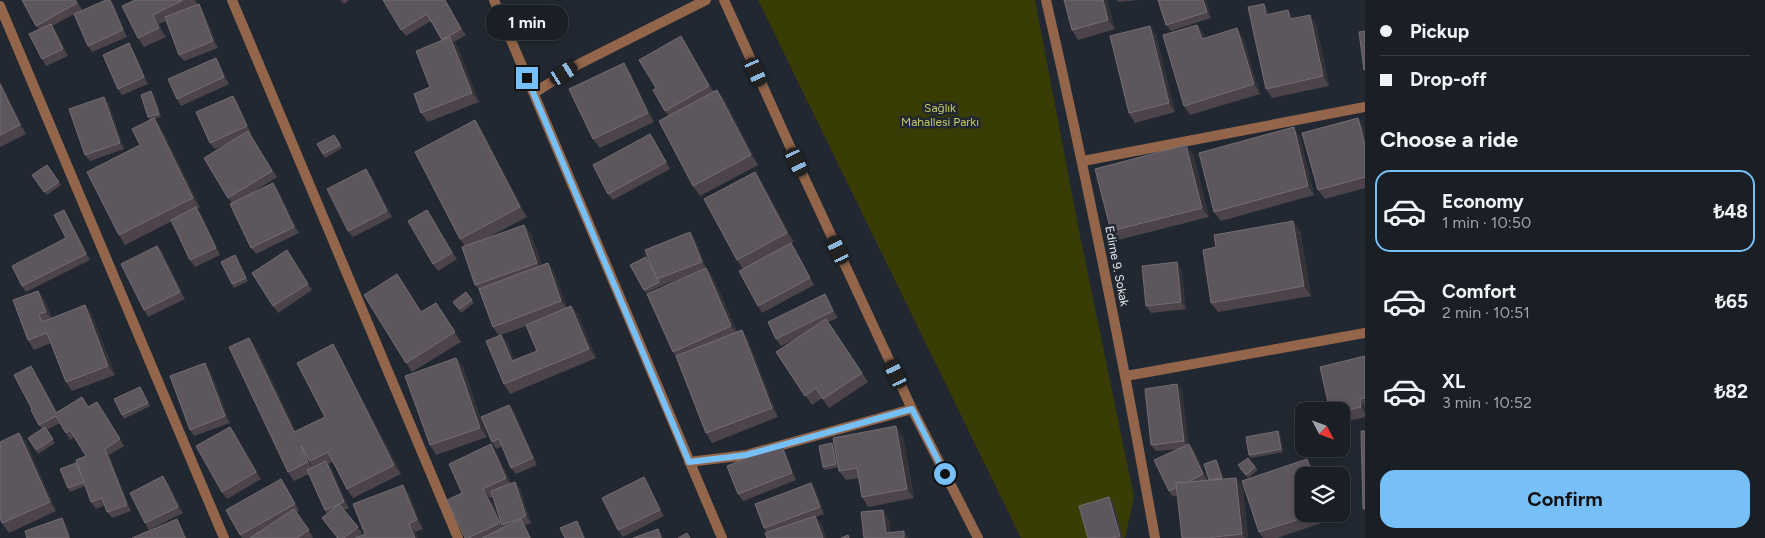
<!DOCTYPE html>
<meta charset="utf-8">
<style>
:root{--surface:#1a1e25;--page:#23272d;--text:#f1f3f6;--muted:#9fa2a7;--line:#383c42;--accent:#76c0f7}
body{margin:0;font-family:Figtree,sans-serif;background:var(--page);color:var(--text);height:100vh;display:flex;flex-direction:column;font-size:19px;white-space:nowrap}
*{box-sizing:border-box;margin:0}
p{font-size:16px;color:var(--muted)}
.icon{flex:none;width:28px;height:28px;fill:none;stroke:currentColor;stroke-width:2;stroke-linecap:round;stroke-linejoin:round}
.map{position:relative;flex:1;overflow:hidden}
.side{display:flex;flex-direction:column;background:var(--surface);width:400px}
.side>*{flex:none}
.top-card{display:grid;align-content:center;height:110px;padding:0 15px;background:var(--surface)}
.needle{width:32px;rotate:131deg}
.controls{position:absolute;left:1295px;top:402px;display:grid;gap:10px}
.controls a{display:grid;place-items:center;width:55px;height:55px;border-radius:10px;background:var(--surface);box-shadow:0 2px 8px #0003,0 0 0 1px var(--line);font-size:25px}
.end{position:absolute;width:22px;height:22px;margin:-11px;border:6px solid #76c0f7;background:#111;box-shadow:0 0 0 2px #111}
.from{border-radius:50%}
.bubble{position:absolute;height:35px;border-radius:15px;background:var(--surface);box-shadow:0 2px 8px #0003,0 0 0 1px var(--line);font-size:16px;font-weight:700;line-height:35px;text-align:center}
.car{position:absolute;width:15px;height:30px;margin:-15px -8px;border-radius:6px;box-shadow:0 0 4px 1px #0007;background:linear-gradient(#222 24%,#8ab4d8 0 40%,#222 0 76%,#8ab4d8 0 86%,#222 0)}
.top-card b{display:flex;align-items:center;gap:18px;height:48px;font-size:19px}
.top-card b+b{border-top:1px solid var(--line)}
.top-card i{width:12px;height:12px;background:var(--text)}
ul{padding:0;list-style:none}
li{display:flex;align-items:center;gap:15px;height:82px;margin:0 10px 8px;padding:0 5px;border:2px solid transparent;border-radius:15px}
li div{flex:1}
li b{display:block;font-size:19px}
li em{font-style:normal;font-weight:700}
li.active{border-color:var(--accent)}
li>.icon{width:45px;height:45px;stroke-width:1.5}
h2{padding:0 15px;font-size:22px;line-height:60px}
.cta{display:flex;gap:10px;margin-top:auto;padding:10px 15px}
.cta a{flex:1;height:58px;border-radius:15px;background:var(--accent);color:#111;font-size:20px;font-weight:700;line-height:58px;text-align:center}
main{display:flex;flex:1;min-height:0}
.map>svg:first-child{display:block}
</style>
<main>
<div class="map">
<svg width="1365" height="538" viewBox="0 0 1365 538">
<rect width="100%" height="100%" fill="#222831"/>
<!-- green -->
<polygon fill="#3a3c05" points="758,0 1035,0 1079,231 1134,497 1125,538 1021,538"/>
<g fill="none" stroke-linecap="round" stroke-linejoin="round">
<!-- street -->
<g stroke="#93654a" stroke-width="10">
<polyline points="232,0 458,538"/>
<polyline points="494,0 722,538"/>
<polyline points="724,0 797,162 912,409 978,538"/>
<path d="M1046,0C1087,179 1123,358 1155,538"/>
<polyline points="0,6 224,538"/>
<polyline points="534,93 579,64 706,0"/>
<polyline points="1083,161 1365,107"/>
<polyline points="1126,376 1365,333"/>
<polyline points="689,462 746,455 912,409"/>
</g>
</g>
<!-- wall -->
<g fill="#4d444b" fill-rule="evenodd">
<polygon points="22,0 76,0 82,10 52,26 56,31 68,56 46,66 42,59 39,30"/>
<polygon points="110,0 114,5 127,37 92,52 88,46"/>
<polygon points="135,0 195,0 198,5 199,4 203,11 218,48 184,61 179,55 166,21 159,24 166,37 144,47 138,38"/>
<polygon points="340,0 349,0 344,4"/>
<polygon points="445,0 466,35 454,42 457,46 479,102 428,122 421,113 430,87 442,40 431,21 406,36 401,30"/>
<polygon points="1107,0 1115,29 1078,40 1072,30"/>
<polygon points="1117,0 1138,0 1118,2"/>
<polygon points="1206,0 1211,18 1171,31 1166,25"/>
<polygon points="1270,13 1271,14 1294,18 1316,24 1329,86 1272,98 1266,89"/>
<polygon points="1197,25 1204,34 1205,38 1243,37 1260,94 1190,115 1184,106"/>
<polygon points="1156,35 1175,112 1135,123 1129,113"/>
<polygon points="687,46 714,92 724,99 758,165 700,196 693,186 669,116 665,111 656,88"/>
<polygon points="133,50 148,84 122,95 118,89"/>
<polygon points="216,58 220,65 229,84 181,106 177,99"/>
<polygon points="630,72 654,122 600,148 593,139"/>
<polygon points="0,82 2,85 26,134 0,147"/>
<polygon points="154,95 161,117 155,119 161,128 200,207 197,209 201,214 220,255 195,267 190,260 172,221 125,245 119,235 140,145 150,120 148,117"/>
<polygon points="233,96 237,102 251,133 250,134 277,177 246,197 273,183 278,190 299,233 256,254 251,248 232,203 228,198 227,144 215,149 210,143"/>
<polygon points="109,104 124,149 90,161 85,155"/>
<polygon points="1358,118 1364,127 1365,131 1365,188 1325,199 1318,190"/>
<path d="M475,120L481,129L527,217L485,239L524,225L531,234L542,265L548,263L554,272L567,308L571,306L578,315L596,358L510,394L504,384L499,336L493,327L479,290L475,285L465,246L460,239ZM526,326L537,351L514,360L508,344L501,335Z"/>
<polygon points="650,134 655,140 670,169 613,200 608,194"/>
<polygon points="1300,137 1314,195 1221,221 1214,212"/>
<polygon points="337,138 342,148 325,158 323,154"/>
<polygon points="1193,154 1209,217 1118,240 1111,231"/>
<polygon points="47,165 61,185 47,195 32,175"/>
<polygon points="755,172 761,181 794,242 791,243 796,250 814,285 762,313 758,306 743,269 737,260"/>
<polygon points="371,176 392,217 353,237 348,231"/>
<polygon points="64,210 68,217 90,260 26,292 22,286 66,238"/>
<polygon points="427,210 457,259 438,271 433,264"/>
<polygon points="1300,230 1311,296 1218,312 1211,303 1216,247"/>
<polygon points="695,239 706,268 713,277 737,332 742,330 748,340 778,417 712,443 706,433 676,357 673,352 698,272 661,286 646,293 644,290 646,257 653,270"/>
<polygon points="157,246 162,252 185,299 148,317 144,310"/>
<polygon points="235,255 248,281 234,288 232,284"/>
<polygon points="291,257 312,290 278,313 273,306"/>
<polygon points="1181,268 1186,309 1151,313 1146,306"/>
<polygon points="397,274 421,312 436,303 461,342 412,372 406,363"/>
<polygon points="38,291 45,300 52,318 85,305 92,315 115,375 72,391 66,382 51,343 34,350 28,340"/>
<polygon points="466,292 474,303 461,313 453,302"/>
<polygon points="829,301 838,318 828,322 868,382 829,408 822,398 812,405 776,352 801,336 781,346 776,339"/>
<polygon points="333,344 339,354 401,474 353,498 347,489 333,462 328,464 331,468 349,508 344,510 362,533 358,537 365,534 409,494 423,529 415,532 418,538 337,538 322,518 327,514 325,510 309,474 294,481 288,472 256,347 296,432 325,417"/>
<polygon points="1365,356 1365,417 1341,423 1341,411"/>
<polygon points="456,358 463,367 487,437 436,455 430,445"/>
<polygon points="31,366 35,372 57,412 89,406 101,408 124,446 109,455 131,511 112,518 107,512 105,505 96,509 91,502 85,486 70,492 68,488 78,466 86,456 74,437 70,440 60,423 46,430 55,443 38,454 36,450 42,429 39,425 32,409"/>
<polygon points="210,370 230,423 194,436 190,430"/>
<polygon points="1177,384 1182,391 1188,444 1189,444 1194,450 1207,480 1209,480 1216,460 1218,463 1223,479 1243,487 1248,538 1182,538 1177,495 1173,497 1169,491 1179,449 1156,451 1151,445"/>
<polygon points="140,387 150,406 124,419 122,415"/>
<polygon points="509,405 514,411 537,465 516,474 511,468 502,446 496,449 492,442"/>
<polygon points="230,427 235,433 261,479 227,499 222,492"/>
<polygon points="1278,431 1280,435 1283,452 1251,458 1249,455"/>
<polygon points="19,433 26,442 56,511 9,533 2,523"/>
<polygon points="903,436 914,498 868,507 862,497 859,478 846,480 839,471"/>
<polygon points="832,443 834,446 839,467 825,470 823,467"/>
<polygon points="781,444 785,451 796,480 743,501 738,494"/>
<path d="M497,454L511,483L515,482L520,489L531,523L525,525L531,538H465L462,493ZM493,497L501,521L490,498Z"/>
<polygon points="1248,458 1258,470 1248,478 1240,469"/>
<polygon points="1314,468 1304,514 1329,514 1331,520 1277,538 1263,538 1259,532"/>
<polygon points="281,479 286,486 299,511 296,512 313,537 312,538 242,538 240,535"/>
<polygon points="168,483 183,513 149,530 145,523"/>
<polygon points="648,483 664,516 623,537 618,530"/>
<polygon points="815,489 824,514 816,517 822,525 826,538 767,538 767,533 764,528"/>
<polygon points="1109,497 1113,503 1123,538 1088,538"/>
</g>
<!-- shaded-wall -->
<g fill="#353239">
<polygon points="110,0 114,5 127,37 123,30"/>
<polygon points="445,0 466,35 461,29"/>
<polygon points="1103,0 1107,0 1115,29 1108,20"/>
<polygon points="1203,0 1206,0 1211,18 1207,12"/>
<polygon points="199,4 203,11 218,48 213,41"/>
<polygon points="1264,4 1270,13 1273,24 1266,15"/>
<polygon points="1288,10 1294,19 1290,19"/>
<polygon points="153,15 159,24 166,37 159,28"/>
<polygon points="1310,15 1316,24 1329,86 1323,76"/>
<polygon points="51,24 56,31 68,56 63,49"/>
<polygon points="1197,25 1204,34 1208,48 1202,39"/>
<polygon points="1150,26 1156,35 1175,112 1169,103"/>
<polygon points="1237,28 1243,37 1260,94 1254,84"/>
<polygon points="681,36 687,46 716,95 709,86"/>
<polygon points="450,37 457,46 479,102 472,93"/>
<polygon points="129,43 133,50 148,84 144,77"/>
<polygon points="216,58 220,65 229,84 224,77"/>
<polygon points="624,63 630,72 654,122 648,113"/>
<polygon points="0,82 2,85 26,134 20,125 0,84"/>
<polygon points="717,90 724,99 758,165 751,155"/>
<polygon points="151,91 154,95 161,117 159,114"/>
<polygon points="233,96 237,102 251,133 247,126"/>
<polygon points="104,97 109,104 124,149 120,143"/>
<polygon points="154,118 161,128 200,207 193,198"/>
<polygon points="1358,118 1364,127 1365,131 1365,145"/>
<polygon points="475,120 481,129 527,217 520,207"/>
<polygon points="1294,127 1300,137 1314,195 1308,186"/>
<polygon points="650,134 655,140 670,169"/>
<polygon points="1186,145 1193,154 1209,217 1202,208"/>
<polygon points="366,169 371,176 392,217 387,211"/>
<polygon points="755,172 761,181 794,242 787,233"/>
<polygon points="273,183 278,190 299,233 294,227"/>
<polygon points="196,207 201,214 220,255 216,248"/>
<polygon points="64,210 68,217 90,260 86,254"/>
<polygon points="427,210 432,216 457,259 452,253"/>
<polygon points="1293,221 1300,230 1311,296 1304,286"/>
<polygon points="524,225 531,234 544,272 537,263"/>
<polygon points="690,232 695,239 706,268 702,262"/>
<polygon points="791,243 796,250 814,285 810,278"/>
<polygon points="157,246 162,252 185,299 180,292"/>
<polygon points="235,255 237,258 248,281 246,278"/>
<polygon points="1177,262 1181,268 1186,309 1181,302"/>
<polygon points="548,263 554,272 568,310 561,301"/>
<polygon points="706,268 713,277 738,335 731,326"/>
<polygon points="38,291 45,300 53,321 46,312"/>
<polygon points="825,294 829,301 838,318 833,311"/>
<polygon points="436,303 443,312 461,342 455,332"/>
<polygon points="85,305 92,315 115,375 108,366"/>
<polygon points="571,306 578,315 596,358 589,349"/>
<polygon points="742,330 748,340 778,417 772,408"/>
<polygon points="501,335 508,344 519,370 512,361"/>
<polygon points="249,338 256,347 301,442 294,432"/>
<polygon points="333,344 339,354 401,474 394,465"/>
<polygon points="456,358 463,367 487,437 480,428"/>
<polygon points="205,363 210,370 230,423 225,416"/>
<polygon points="31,366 35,372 60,419 56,413"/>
<polygon points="1177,384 1182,391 1189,447 1184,441"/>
<polygon points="1360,399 1365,407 1365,413 1361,407"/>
<polygon points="509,405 514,411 537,465 533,458"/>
<polygon points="896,426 903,436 914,498 907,489"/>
<polygon points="230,427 235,433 261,479 256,472"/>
<polygon points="1278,431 1280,435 1283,452 1281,449"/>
<polygon points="19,433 26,442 56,511 50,502"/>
<polygon points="832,443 834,446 839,467 836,464"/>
<polygon points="491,444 497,454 513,487 506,478"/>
<polygon points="781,444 785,451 796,480 792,473"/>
<polygon points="1189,444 1194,450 1208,481 1203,474"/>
<polygon points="301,446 311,464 315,471 308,462"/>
<polygon points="105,449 109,455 131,511 127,505"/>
<polygon points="1307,459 1314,468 1316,476 1313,476"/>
<polygon points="1216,460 1218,463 1224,482 1222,478"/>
<polygon points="326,461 331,468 349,508 344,502"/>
<polygon points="163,476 168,483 183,513 178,507"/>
<polygon points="644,477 648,483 664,516 660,510"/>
<polygon points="1236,478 1243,487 1248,538 1245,538 1242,534"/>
<polygon points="281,479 286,486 299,511 295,504"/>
<polygon points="515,482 520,489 531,523 526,516"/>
<polygon points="811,483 815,489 824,514 820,507"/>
<polygon points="403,485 409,494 423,529 417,520"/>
<polygon points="483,489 490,498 506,532 500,523"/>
<polygon points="1109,497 1113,503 1123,538 1121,538 1120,536"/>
<polygon points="883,510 889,519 892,538 886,533"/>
<polygon points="815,516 822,525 826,538 823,538"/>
<polygon points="62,518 67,525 71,538 69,538"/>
<polygon points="177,519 183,529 187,538 185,538"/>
<polygon points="521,519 525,525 531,538 530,538"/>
<polygon points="577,521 579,525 585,538 584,538"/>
<polygon points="409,523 415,532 418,538 415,538"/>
<polygon points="658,529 664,538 661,538"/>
<polygon points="904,531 909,538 904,538"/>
</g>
<!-- building -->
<g fill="#5e565d" stroke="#736d74">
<polygon points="22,0 75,0 77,3 36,26"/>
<polygon points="106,0 110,0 123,30 88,46 74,14"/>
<polygon points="135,0 183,0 153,15 159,28 138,38 122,6"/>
<polygon points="383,0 445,0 461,29 442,40 427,14 401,30"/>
<polygon points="1064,0 1103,0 1108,20 1072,30"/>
<polygon points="1158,0 1203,0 1207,12 1166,25"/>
<polygon points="199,4 213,41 179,55 165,17"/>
<polygon points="1264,4 1266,15 1288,10 1290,19 1310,15 1323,76 1266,89 1248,7"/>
<polygon points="51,24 63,49 42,59 29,34"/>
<polygon points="1197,25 1202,39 1237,28 1254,84 1184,106 1163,35"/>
<polygon points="1150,26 1169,103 1129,113 1110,36"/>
<polygon points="1365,31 1365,70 1364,70 1359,32"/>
<polygon points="681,36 709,86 665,111 653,90 656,88 639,60"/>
<polygon points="450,37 472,93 421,113 414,94 430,87 416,51"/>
<polygon points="129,43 144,77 118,89 103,55"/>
<polygon points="216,58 224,77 177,99 168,79"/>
<polygon points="624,63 648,113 593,139 569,89"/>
<polygon points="0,84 20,125 0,135"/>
<polygon points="717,90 751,155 693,186 659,121"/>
<polygon points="151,91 159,114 148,117 141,95"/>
<polygon points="233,96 247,126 210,143 196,112"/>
<polygon points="104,97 120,143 85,155 69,109"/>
<polygon points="154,118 193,198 119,235 87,172 140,145 132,129"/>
<polygon points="1358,118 1365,145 1365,177 1318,190 1302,133"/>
<polygon points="475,120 520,207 460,239 415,152"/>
<polygon points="1294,127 1308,186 1214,212 1199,153"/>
<polygon points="248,131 272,171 228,198 204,158"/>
<polygon points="650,134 666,162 608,194 593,165"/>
<polygon points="334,135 340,145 323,154 317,144"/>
<polygon points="1186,145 1202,208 1111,231 1095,169"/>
<polygon points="47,165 59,182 44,192 32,175"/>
<polygon points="366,169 387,211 348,231 327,189"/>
<polygon points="755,172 787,233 737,260 704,199"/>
<polygon points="273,183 294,227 251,248 230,204"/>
<polygon points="196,207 216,248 190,260 171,220"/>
<polygon points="64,210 86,254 22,286 12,266 66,238 54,215"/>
<polygon points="427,210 452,253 433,264 408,221"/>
<polygon points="1293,221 1304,286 1211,303 1203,250 1216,247 1214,235"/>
<polygon points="524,225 537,263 475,285 462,247"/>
<polygon points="690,232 702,262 657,279 645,250"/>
<polygon points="791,243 810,278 758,306 739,271"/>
<polygon points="157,246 180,292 144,310 121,264"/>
<polygon points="287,250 308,284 273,306 252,273"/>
<polygon points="235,255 246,278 232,284 221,262"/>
<polygon points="646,257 659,282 644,290 630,265"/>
<polygon points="1177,262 1181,302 1146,306 1142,266"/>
<polygon points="548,263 561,301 493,327 479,289"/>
<polygon points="706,268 731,326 673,352 647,294"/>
<polygon points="397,274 421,312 436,303 455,332 406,363 364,295"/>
<polygon points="38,291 46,312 39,314 42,322 85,305 108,366 66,382 47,333 28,340 13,300"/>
<polygon points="466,292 472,300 459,309 453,302"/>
<polygon points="825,294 833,311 776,339 768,322"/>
<polygon points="571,306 589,349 504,384 486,341 501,335 512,361 537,351 526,325"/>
<polygon points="826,319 862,373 823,399 816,388 805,396 776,352"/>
<polygon points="742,330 772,408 706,433 676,356"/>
<polygon points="249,338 294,432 325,417 297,363 333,344 394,465 347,489 328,452 310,461 301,446 308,462 288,472 229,347"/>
<polygon points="1365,356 1365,398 1360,399 1361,407 1341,412 1341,411 1330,411 1320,367"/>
<polygon points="456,358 480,428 430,445 405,376"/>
<polygon points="205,363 225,416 190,430 170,376"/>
<polygon points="31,366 56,413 82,397 88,407 97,402 120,439 105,449 127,505 107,512 102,498 91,502 76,460 86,456 70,430 66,433 56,416 39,425 31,410 32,409 14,375"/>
<polygon points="1177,384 1184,441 1151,445 1145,389"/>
<polygon points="140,387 148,403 122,415 114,399"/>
<polygon points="509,405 533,458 511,468 499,439 492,442 481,417"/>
<polygon points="896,426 907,489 862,497 857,468 839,471 833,438"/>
<polygon points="45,427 53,439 36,450 28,438"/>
<polygon points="230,427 256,472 222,492 196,446"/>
<polygon points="1278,431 1281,449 1249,455 1246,437"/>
<polygon points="1361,431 1365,431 1365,509 1363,509"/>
<polygon points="19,433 50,502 2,523 0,518 0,442"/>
<polygon points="832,443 836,464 823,467 819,446"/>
<polygon points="491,444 506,478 483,489 500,523 468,538 465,538 447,500 462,493 449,464"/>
<polygon points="781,444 792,473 738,494 727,466"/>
<polygon points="1189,444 1203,474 1186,483 1176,483 1177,487 1169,491 1154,460"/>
<polygon points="1248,458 1255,467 1246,475 1238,465"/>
<polygon points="1307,459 1313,476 1304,476 1304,514 1315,514 1259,532 1242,481"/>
<polygon points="1216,460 1222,478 1209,480 1204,464"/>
<polygon points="326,461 344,502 325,510 307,470"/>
<polygon points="76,463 84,482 68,488 60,469"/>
<polygon points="163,476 178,507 145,523 130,493"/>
<polygon points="644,477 660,510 618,530 602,498"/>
<polygon points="1236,478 1242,534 1206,538 1182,538 1176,483"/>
<polygon points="281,479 295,504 240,535 226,510"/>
<polygon points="515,482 526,516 502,525 491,491"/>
<polygon points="811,483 820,507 764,528 755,504"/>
<polygon points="403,485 417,520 409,523 415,538 355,538 365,534 353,504"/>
<polygon points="1109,497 1120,536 1112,538 1088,538 1079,506"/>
<polygon points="339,504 358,527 344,538 338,538 322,518"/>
<polygon points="294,509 309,530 297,538 250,538"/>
<polygon points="883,510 886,533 904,531 904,538 864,538 861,512"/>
<polygon points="815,516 823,538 767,538 765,533"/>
<polygon points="62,518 69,538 27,538 25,531"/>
<polygon points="177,519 185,538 132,538"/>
<polygon points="521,519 530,538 482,538"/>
<polygon points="577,521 584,538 565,538 560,528"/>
<polygon points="658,529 661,538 633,538"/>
<polygon points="687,533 690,538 678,538"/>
<polygon points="848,535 849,538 841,538"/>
</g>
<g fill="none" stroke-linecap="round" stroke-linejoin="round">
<!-- route -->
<polyline stroke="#76c0f7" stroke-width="6" points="527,78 689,462 746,455 912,409 945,474"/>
</g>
<g text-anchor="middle" stroke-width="5" stroke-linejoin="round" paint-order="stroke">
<!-- park labels -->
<g font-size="12" fill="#c4ca62" stroke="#222831">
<text x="940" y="112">Sağlık<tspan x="940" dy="14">Mahallesi Parkı</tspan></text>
</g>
<!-- street labels -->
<g font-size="12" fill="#e5eaf0" stroke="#222831">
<text transform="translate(1117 266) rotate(79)" y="4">Edirne 9. Sokak</text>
</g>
</g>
</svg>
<div class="controls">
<a><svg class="needle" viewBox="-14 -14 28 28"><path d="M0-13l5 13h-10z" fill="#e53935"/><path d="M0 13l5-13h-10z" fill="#9fa2a7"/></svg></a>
<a><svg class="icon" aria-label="layers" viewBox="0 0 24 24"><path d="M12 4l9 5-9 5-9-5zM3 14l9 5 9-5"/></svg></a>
</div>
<i class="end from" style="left:945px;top:474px"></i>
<i class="end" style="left:527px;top:78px"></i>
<div class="bubble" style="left:486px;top:5px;width:82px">1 min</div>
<i class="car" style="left:756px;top:72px;rotate:156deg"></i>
<i class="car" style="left:564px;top:73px;rotate:57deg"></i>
<i class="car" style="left:797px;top:162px;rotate:155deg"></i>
<i class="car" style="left:838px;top:250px;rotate:335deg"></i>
<i class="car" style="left:896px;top:374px;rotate:335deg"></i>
</div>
<section class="side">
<div class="top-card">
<b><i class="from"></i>Pickup</b>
<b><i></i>Drop-off</b>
</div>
<h2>Choose a ride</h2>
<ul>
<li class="active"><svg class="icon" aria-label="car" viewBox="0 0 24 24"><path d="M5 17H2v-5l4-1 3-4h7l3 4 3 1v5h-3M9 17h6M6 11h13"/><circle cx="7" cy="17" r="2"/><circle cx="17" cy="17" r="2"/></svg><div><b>Economy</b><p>1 min · 10:50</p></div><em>₺48</em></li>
<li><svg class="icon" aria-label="car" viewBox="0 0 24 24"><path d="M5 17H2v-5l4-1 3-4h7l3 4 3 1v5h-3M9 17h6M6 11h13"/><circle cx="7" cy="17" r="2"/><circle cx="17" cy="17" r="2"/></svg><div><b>Comfort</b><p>2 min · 10:51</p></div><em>₺65</em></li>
<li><svg class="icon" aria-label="car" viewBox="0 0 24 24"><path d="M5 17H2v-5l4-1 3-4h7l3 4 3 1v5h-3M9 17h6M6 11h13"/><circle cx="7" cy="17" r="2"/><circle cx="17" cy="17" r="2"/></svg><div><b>XL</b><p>3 min · 10:52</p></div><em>₺82</em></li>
</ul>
<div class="cta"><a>Confirm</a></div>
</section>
</main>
